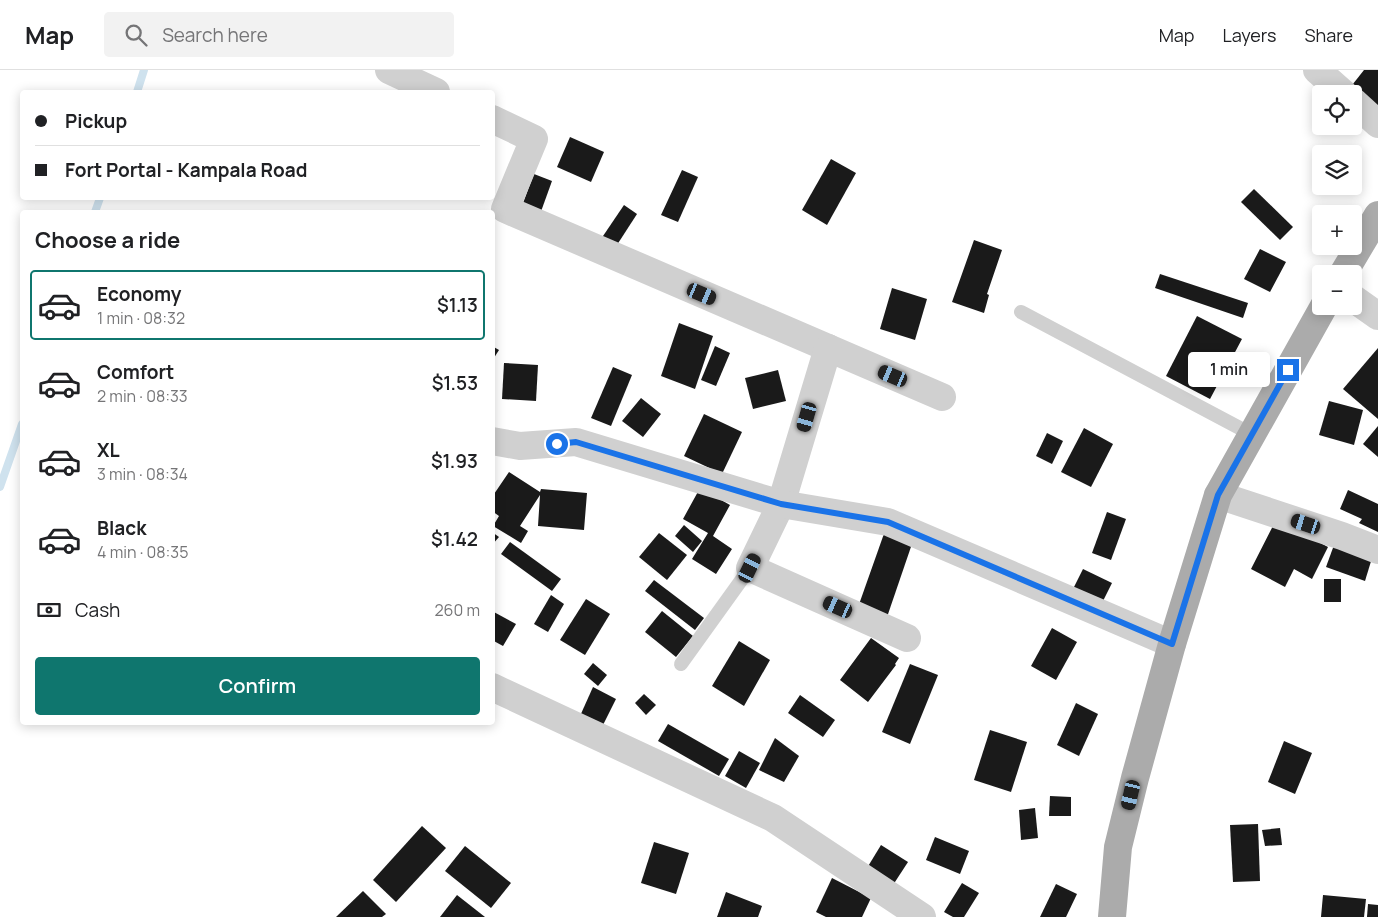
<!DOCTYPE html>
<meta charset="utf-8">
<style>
:root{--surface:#fff;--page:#f2f2f2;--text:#202124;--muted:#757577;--line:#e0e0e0;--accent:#0f766e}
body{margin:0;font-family:Manrope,sans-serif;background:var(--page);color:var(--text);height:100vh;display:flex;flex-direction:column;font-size:19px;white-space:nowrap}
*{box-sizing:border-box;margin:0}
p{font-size:16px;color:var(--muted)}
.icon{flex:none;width:28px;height:28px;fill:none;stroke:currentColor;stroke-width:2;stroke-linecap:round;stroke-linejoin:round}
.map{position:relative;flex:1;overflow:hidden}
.details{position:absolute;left:20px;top:140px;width:475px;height:515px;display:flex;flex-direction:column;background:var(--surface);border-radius:5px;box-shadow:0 2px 12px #0003}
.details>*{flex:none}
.hud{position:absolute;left:20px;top:20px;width:475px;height:110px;border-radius:5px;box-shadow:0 2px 12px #0003;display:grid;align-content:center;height:110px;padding:0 15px;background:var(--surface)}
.fabs{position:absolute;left:1312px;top:15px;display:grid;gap:10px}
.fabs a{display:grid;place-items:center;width:50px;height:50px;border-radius:5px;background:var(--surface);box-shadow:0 2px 12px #0003;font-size:25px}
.end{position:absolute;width:22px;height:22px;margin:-11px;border:6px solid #1a73e8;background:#fff;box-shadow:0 0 0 2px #fff}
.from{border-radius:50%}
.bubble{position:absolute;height:35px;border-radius:5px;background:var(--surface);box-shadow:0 2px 12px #0003;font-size:16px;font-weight:600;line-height:35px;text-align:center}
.car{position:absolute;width:15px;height:30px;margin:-15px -8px;border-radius:6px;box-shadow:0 0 4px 1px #0007;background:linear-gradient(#222 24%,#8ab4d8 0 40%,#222 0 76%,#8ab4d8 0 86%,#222 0)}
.hud b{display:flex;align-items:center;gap:18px;height:48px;font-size:19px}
.hud b+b{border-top:1px solid var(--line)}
.hud i{width:12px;height:12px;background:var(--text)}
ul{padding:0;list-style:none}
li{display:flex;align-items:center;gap:15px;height:70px;margin:0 10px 8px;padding:0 5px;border:2px solid transparent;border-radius:5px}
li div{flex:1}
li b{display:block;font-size:19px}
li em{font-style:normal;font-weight:600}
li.active{border-color:var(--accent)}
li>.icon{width:45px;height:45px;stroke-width:1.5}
h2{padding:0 15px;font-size:22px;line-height:60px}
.pay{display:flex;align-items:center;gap:12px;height:55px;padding:0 15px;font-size:19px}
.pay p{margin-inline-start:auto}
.primary-button{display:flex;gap:10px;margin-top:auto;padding:10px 15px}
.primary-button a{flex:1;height:58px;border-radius:5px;background:var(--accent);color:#fff;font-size:20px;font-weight:600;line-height:58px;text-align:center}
header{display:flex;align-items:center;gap:30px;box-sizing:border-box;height:70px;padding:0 25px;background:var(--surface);border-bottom:1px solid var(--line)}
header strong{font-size:24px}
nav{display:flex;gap:28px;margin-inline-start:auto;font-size:18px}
.search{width:350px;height:45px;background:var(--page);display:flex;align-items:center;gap:12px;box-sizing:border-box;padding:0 18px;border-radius:5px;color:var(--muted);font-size:19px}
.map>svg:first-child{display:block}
</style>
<header>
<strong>Map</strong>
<div class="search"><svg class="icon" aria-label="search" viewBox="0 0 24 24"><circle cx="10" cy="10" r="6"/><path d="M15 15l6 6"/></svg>Search here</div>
<nav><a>Map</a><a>Layers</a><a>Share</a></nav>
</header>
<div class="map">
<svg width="1378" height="847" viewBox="0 0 1378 847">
<rect width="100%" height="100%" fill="#fff"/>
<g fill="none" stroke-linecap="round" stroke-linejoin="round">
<!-- stream -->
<g stroke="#cfe2ee" stroke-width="8">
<polyline points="137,22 144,0"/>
<polyline points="95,142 100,128"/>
<polyline points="0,417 22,354"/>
</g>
</g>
<!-- building -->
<g fill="#1a1a1a">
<polygon points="1364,0 1378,0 1378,43 1349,19"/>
<polygon points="570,67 604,82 591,112 557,97"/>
<polygon points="831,89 856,103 827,155 802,140"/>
<polygon points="682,100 698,107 678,152 661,145"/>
<polygon points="534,104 552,111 539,147 520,141"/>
<polygon points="1254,119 1293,157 1280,170 1241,132"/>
<polygon points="624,135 637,144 615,178 601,169"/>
<polygon points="974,170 1002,180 987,224 989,225 984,243 952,232"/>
<polygon points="1260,179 1286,192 1270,222 1244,209"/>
<polygon points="1160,204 1248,233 1243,248 1155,218"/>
<polygon points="892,218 927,229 915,270 880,259"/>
<polygon points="1197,246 1242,269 1210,329 1166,306"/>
<polygon points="679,253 713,266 695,319 661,306"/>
<polygon points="492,276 499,280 492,291"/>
<polygon points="715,276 730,283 716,316 701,310"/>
<polygon points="1378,278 1378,349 1343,319"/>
<polygon points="504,293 538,295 536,331 502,329"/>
<polygon points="613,297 632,305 611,356 591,348"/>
<polygon points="778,300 786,331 753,339 745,308"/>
<polygon points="641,328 661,344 643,367 622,351"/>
<polygon points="1329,331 1363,340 1354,375 1319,365"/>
<polygon points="704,344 742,362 722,404 684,386"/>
<polygon points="1378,356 1378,387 1363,374"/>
<polygon points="1084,358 1113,374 1091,417 1061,402"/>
<polygon points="1047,363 1063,371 1052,394 1036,386"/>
<polygon points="509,402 540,422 541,419 587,423 584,460 538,456 540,425 520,456 528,461 521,473 493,456 499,446 492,441 492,427"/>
<polygon points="700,418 730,435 713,466 732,479 716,504 692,489 708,463 683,449"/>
<polygon points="1348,420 1378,434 1378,462 1359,453 1362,449 1340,439"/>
<polygon points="1107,442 1126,449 1111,490 1092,483"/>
<polygon points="1276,450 1328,477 1312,509 1294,499 1285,517 1251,499"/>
<polygon points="684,455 702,471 693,482 675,466"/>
<polygon points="886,458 914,468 886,550 857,540"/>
<polygon points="492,462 499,467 492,475"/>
<polygon points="659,463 687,485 667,510 639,487"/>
<polygon points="510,472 561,509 552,521 501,484"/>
<polygon points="1334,475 1372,488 1365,511 1326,497"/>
<polygon points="1083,499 1112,513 1100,537 1071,523"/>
<rect x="1324" y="509" width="17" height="23"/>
<polygon points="654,510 704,548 695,560 645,521"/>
<polygon points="551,525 564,534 548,562 534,554"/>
<polygon points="586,529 610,544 585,585 560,570"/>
<polygon points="492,541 516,554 503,576 492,570"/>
<polygon points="662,541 693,566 676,587 645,562"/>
<polygon points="1052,558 1077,572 1056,610 1031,596"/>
<polygon points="871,568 899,588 895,594 896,595 868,632 840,610"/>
<polygon points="739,571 770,590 744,636 712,616"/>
<polygon points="593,593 607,605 598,616 584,604"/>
<polygon points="910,594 938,605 910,674 882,662"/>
<polygon points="593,617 616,629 602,657 580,646"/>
<polygon points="644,624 656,635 646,645 635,633"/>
<polygon points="800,625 835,650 823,667 788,643"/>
<polygon points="1076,633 1098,644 1079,686 1057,675"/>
<polygon points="668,654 729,689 719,706 658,671"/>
<polygon points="990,660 1027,672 1011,722 974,710"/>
<polygon points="775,668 799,686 784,712 759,700"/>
<polygon points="1284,671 1312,683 1295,724 1268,712"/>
<polygon points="739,681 760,693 746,718 725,706"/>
<polygon points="1050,726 1071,727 1071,746 1049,746"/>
<polygon points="1035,738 1038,768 1021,770 1019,740"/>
<polygon points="1258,754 1260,811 1233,812 1230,755"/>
<polygon points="422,756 446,778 396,832 373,810"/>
<polygon points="1280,758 1282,775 1265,776 1262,760"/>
<polygon points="935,767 969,781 960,804 926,790"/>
<polygon points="654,772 689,783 676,824 641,813"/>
<polygon points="881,775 908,792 893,815 867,798"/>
<polygon points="465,776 511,813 491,838 445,801"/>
<polygon points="832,808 871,828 862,847 826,847 816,842"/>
<polygon points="962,813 979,823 964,847 953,847 944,842"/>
<polygon points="1056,814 1077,824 1066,847 1040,847"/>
<polygon points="363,821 386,844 382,847 336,847"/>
<polygon points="726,822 762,836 758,847 717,847"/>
<polygon points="457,825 485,847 440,847"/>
<polygon points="1323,825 1366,829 1364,847 1321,847"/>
<polygon points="1368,834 1378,835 1378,847 1367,847"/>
</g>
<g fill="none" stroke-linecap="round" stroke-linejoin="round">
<!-- lane -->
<g stroke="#d0d0d0" stroke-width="14">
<polyline points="1021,242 1251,364"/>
<polyline points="681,594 750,498"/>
</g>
<!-- street -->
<g stroke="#d0d0d0" stroke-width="28">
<polyline points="389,0 436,22"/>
<polyline points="1317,0 1344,24"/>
<polyline points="1354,32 1378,54"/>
<polyline points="492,49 534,69 505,139 942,327"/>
<polyline points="1354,229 1378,246"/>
<polyline points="828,278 781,434 750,498 907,568"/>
<polyline points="492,371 520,376 576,372 781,434 888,452 1172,574"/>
<polyline points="1218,425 1342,466 1378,480"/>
<polyline points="492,617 773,748 922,847"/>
</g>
<!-- primary -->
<g stroke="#ababab" stroke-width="28">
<polyline points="1343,204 1378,145"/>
<polyline points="1112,847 1118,777 1135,708 1172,574 1218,425 1324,236"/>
</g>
</g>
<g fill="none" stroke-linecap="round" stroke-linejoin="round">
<!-- route -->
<polyline stroke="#1a73e8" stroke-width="6" points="557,374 576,372 781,434 888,452 1172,574 1218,425 1288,300"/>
</g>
</svg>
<div class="fabs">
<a><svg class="icon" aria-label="locate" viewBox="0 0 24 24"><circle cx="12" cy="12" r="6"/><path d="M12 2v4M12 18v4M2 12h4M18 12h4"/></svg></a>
<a><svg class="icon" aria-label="layers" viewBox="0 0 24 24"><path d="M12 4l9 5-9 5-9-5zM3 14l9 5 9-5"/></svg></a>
<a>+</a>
<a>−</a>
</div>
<i class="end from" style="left:557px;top:374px"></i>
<i class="end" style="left:1288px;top:300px"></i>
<div class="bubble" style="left:1188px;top:282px;width:82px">1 min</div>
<i class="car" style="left:702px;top:224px;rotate:113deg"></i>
<i class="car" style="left:893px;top:306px;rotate:293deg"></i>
<i class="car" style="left:807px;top:347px;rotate:196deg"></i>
<i class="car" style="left:1306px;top:454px;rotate:288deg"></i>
<i class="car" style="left:750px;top:498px;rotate:26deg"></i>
<i class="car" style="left:838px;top:537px;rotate:294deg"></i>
<i class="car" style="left:1131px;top:725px;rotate:193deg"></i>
<div class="hud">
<b><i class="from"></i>Pickup</b>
<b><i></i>Fort Portal - Kampala Road</b>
</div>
<section class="details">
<h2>Choose a ride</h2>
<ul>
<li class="active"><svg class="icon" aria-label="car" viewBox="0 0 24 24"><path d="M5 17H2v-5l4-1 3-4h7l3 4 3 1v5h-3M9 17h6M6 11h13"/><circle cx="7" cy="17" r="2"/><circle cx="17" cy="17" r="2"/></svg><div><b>Economy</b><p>1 min · 08:32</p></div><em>$1.13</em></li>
<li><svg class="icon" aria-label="car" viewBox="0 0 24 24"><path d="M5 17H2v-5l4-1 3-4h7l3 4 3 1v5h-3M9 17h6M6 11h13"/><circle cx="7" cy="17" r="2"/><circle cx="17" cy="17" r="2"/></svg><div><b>Comfort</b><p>2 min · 08:33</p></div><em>$1.53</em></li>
<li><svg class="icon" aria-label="car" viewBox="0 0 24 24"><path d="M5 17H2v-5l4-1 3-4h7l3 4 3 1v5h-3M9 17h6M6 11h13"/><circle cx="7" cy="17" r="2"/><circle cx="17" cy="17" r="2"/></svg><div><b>XL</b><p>3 min · 08:34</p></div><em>$1.93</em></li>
<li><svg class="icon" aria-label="car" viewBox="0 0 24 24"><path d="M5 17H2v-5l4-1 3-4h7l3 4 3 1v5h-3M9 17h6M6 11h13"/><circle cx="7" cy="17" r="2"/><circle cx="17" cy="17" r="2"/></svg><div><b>Black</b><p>4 min · 08:35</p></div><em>$1.42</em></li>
</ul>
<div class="pay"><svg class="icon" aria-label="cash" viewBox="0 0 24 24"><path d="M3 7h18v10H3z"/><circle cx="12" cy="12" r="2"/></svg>Cash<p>260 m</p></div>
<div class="primary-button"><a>Confirm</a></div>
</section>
</div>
